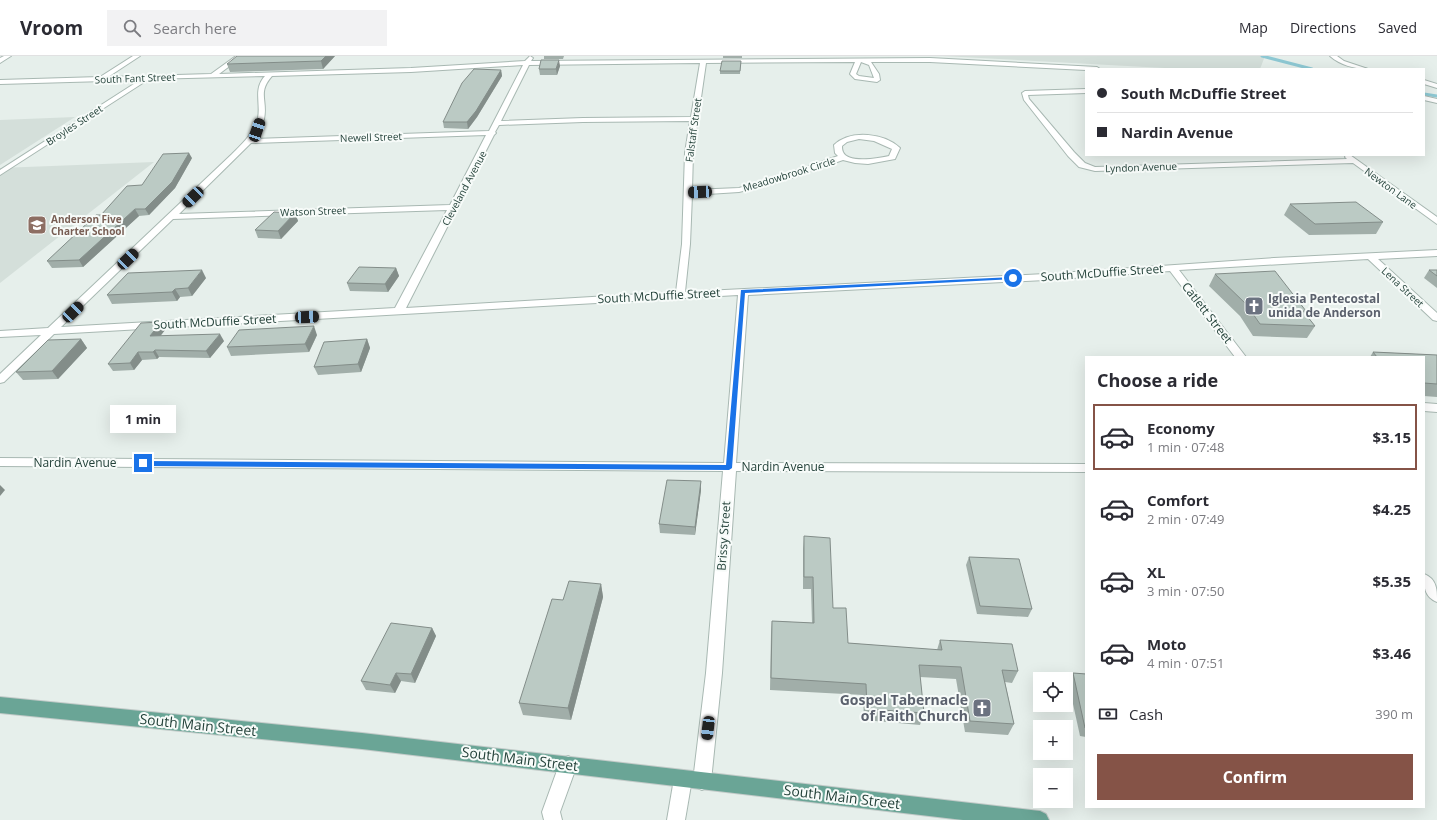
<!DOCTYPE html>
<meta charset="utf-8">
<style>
:root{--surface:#fff;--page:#f2f2f3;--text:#2b2b33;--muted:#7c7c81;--line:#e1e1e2;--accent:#855347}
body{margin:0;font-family:"Open Sans",sans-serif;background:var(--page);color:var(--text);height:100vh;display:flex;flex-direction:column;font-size:15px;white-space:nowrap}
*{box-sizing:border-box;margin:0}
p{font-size:13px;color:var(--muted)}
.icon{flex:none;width:22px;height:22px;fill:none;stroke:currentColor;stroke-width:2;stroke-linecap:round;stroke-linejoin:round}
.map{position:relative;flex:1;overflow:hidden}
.details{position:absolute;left:1085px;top:300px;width:340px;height:452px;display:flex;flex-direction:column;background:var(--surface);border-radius:0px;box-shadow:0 4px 16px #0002}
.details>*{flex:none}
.guide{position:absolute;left:1085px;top:12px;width:340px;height:88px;border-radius:0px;box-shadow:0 4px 16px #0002;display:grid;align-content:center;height:88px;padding:0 12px;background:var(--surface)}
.tools{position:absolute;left:1033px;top:616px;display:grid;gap:8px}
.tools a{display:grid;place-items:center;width:40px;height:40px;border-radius:0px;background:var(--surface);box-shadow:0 4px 16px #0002;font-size:20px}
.end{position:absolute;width:18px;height:18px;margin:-9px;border:5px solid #1a73e8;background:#fff;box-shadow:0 0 0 2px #fff}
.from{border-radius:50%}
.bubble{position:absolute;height:28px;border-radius:0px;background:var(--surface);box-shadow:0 4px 16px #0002;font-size:13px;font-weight:700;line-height:28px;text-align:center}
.car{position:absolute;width:12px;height:24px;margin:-12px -6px;border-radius:5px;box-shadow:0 0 3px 1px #0007;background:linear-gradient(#222 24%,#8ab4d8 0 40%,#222 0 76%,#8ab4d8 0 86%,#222 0)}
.guide b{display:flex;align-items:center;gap:14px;height:38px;font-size:15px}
.guide b+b{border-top:1px solid var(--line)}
.guide i{width:10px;height:10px;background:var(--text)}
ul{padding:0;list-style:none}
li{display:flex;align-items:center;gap:12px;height:66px;margin:0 8px 6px;padding:0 4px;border:2px solid transparent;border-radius:0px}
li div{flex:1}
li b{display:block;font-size:15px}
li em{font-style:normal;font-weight:700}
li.active{border-color:var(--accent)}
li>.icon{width:36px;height:36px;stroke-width:1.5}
h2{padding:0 12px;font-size:18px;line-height:48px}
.pay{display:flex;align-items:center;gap:10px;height:44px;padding:0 12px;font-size:15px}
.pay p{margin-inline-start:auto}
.button{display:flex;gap:8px;margin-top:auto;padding:8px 12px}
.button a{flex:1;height:46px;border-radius:0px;background:var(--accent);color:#fff;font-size:16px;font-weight:700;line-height:46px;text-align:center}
header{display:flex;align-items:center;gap:24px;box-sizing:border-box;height:56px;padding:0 20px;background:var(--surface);border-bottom:1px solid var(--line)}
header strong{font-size:19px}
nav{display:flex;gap:22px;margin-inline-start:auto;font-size:14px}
.search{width:280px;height:36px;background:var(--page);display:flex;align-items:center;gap:10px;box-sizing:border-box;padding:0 14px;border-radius:0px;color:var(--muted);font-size:15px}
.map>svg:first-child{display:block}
</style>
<header>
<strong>Vroom</strong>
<div class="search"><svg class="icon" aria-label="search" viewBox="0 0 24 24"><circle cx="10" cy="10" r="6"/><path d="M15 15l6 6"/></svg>Search here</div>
<nav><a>Map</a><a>Directions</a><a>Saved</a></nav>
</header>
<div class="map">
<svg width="1437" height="764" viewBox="0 0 1437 764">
<rect width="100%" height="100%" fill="#e6efeb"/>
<!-- built -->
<g fill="#d4dfda">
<polygon points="942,0 1265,0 1260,13 1183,13"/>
<polygon points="75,61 0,109 0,64"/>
<polygon points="154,106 0,227 0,112"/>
</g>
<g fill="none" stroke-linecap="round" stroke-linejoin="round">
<!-- stream -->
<g stroke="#8ec9d4" stroke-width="3">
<polyline points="1262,0 1312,13"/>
<polyline points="1424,38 1437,40"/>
</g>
<!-- minor casing -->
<g stroke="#a8b8b2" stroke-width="2">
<g id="minor">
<polygon points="4,0 11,0 0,7 0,2"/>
<path d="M133,0H140L108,21L211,18L236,0H243L219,18L411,12L525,5L530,0L533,2L531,5L930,2L1097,11L1100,13L1086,14L930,6H871L879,18L880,24L877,26L855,23L850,18L855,6L706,7L693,97L692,134L739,132L773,122L838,100L835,97L834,89C850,73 885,77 900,92L895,103L868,108L855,107L843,104L779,126L739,136L692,139L690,188L685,236L1045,218L1274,202L1437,194V200L1378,203L1437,257V265L1433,264L1368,203L1179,214L1246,301H1235L1170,215L1045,224L748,239L736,407L1086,408V416L736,415L722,617L711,725L708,731L702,734L696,731L693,725L706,617L723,415L0,410V402L724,407L738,239L54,278L4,326L0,327V318L41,279L0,281V275L48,272L232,98C242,88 254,77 258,62C261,47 253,33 265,20L149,23L0,119V114L140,24L0,28V24L100,21ZM861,6L869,9L874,22L859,20L856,18ZM700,7L691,61L583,62L501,65L529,9ZM523,9L489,75L254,83C258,77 263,70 264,63C268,44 257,37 272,20L411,16ZM690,65L685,97L682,188L676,236L406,252L494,79L496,77L495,76L499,69L583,66ZM486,79L450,149L179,158L251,87ZM859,83L874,85L892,93L889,100C880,102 848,108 843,96C842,94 842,92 842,90L847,86ZM447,154L395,252L61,271L173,163Z"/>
<path d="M1330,0H1337L1344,5L1368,13C1355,13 1340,9 1330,0Z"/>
<polygon points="1424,24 1437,28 1437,32 1424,28"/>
<polygon points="1086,33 1086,37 1028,39 1029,43 1074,96 1085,107 1095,111 1347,103 1345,101 1346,99 1350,99 1437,161 1437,168 1353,107 1095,115 1079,111 1068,100 1024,44 1022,37 1025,35"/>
<polygon points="1424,40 1437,43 1437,47 1424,44"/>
<polygon points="1424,347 1437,348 1437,356 1424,355"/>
<path d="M1424,518C1437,523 1437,534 1437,546C1424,541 1424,530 1424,518Z"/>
<polygon points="568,700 574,703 577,709 560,756 562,764 544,764 542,756 559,709 562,703"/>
<polygon points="683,714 689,717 692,723 685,764 667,764 674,723 677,717"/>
</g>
</g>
<!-- major casing -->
<g stroke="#c2cac8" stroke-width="2">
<polygon id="major" points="0,641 362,677 1040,755 1046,758 1049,764 963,764 362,693 0,657"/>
</g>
<!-- minor -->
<use href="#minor" fill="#fff" fill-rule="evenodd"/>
<!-- major -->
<use href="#major" fill="#6aa596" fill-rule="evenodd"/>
</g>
<!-- wall -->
<g fill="#a1aea9">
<polygon points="335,0 323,13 230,16 227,8"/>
<polygon points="544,0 564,0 563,3 544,3"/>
<rect x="723" y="0" width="19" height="2"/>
<polygon points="741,5 740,18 720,18 720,15"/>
<polygon points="560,10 557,19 540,19 539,13"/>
<polygon points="501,14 502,20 477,61 468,73 444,72 443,66"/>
<polygon points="192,102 175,132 149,159 139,160 83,211 52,212 47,205 101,159 142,129"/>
<polygon points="1290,148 1383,166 1376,178 1309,179 1284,159"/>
<polygon points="295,157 298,165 281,183 258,182 255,174"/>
<polygon points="396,212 399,220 388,236 350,235 347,227"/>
<polygon points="1429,214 1437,214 1437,232 1424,222"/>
<polygon points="1215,218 1306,255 1305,258 1315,270 1307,282 1253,280 1240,260 1209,230"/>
<polygon points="206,222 192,240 180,241 177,245 112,248 107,239"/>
<polygon points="161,266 165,274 160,280 224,285 210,302 159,301 157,303 142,304 134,314 113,315 108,308"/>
<polygon points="317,279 309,296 231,300 227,291"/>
<polygon points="81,283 87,292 58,323 23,324 16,316"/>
<polygon points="367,283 370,292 361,316 318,319 314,311"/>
<polygon points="1373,296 1437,299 1437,341 1424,340 1424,301 1370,301"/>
<polygon points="701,425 701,434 695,479 660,477 659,468"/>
<polygon points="804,480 833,552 848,587 937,594 940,584 1018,615 1012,627 1005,626 1014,668 1008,679 965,676 956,623 920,621 924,657 920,669 864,664 863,639 770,634 771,577 772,565 812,567 811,533 803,533 803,493"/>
<polygon points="969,501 1032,553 1028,561 977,558 966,509"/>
<polygon points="601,528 603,541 571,664 523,659 519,647 563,544"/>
<polygon points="432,572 436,580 415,627 401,625 395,637 366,634 361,625"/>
<polygon points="1073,617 1086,618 1086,681 1080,680 1068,625"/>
</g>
<!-- shaded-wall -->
<g fill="#838d89">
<polygon points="326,0 335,0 323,13 321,5"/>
<polygon points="559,4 560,10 557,19 556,13"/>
<polygon points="501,14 502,20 477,61 468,73 467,66"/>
<polygon points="189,97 192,102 175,132 149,159 145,153"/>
<polygon points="135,153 139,160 83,211 79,204"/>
<polygon points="295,157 298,165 281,183 278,175"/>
<polygon points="396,212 399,220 388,236 385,228"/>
<polygon points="202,214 206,222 192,240 188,232"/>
<polygon points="175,233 180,241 177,245 172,236"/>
<polygon points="161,266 165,274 155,287 150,280"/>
<polygon points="314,270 317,279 309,296 305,288"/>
<polygon points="220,278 224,285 210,302 206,295"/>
<polygon points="81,283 87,292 58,323 52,315"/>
<polygon points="367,283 370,292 361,316 358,308"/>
<polygon points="155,294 159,301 157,303 153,296"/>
<polygon points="138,296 142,304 134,314 130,307"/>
<polygon points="701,425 701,434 695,479 695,471"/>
<polygon points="0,429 5,434 0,440"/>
<polygon points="601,528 603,541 571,664 568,652"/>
<polygon points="432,572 436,580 415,627 411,618"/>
<polygon points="396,617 401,625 395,637 390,629"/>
</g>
<!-- building -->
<g fill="#bbcac4" stroke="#838d89">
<polygon points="237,0 326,0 321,5 227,8"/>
<polygon points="541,4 559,4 556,13 539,13"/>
<polygon points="722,5 741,5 740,15 720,15"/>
<polygon points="474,13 501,14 476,55 467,66 443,66 462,27"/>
<polygon points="189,97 172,126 145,153 135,153 79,204 47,205 96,159 101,159 127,130 142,129 163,98"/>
<polygon points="1356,146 1383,166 1315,168 1290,148"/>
<polygon points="274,156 295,157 278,175 255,174"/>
<polygon points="359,211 396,212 385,228 347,227"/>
<polygon points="202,214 188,232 175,233 172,236 107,239 128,217"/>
<polygon points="1429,214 1437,214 1437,220"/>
<polygon points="1275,215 1306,255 1303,255 1315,270 1260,268 1246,248 1215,218"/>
<polygon points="161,266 150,280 220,278 206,295 155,294 153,296 138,296 130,307 108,308 141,267"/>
<polygon points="314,270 305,288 227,291 239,274"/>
<polygon points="81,283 52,315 16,316 48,284"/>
<polygon points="367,283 358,308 314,311 324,286"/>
<polygon points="1373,296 1437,299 1437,328 1424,327 1424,301 1377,301"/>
<polygon points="667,424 701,425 695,471 659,468"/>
<polygon points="804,480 830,482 833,552 846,552 848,587 942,594 940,584 1012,588 1018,615 1002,614 1014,668 970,665 961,611 919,609 924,657 867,653 866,628 771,622 772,565 814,567 813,521 804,521"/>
<polygon points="969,501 1019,503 1032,553 980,550"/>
<polygon points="569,525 601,528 568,652 519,647 552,543 563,544"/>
<polygon points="391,567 432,572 411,618 396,617 390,629 361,625"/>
<polygon points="1073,617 1086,618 1086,673 1085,672"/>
</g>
<!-- route -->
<polygon fill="#1a73e8" points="1013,221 1015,221 1015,223 745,237 732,412 729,414 143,410 139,407 143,405 726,409 741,234"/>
<!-- icons -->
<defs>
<g id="school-square" transform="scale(1)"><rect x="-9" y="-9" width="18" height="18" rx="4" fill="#8d6e63" stroke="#f7fbf9"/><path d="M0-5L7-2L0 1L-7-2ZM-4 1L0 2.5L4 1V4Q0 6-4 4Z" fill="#fff"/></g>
<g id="church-square" transform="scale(1)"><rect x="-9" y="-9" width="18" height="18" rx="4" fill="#6b7280" stroke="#f7fbf9"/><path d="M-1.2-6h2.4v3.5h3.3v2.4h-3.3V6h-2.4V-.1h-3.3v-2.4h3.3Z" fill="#fff"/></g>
</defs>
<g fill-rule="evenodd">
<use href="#school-square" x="37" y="169"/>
<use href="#church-square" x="1254" y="250"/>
<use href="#church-square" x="982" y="652"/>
</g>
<g text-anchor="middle" stroke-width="4" stroke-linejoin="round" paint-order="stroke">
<!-- far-street labels -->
<g font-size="10" fill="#24423a" stroke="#f7fbf9">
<text transform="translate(135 22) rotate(-2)" y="4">South Fant Street</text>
<text transform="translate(74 69) rotate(-33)" y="4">Broyles Street</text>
<text transform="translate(693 74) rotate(-82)" y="4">Falstaff Street</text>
<text transform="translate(371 81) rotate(-2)" y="4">Newell Street</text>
<text transform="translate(1141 111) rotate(-2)" y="4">Lyndon Avenue</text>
<text transform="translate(789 118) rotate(-17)" y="4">Meadowbrook Circle</text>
<text transform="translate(464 132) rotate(-62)" y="4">Cleveland Avenue</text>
<text transform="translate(1391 132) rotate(36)" y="4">Newton Lane</text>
<text transform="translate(313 155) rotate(-2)" y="4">Watson Street</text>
<text transform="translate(1403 231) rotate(43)" y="4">Lena Street</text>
</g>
<!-- far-education labels -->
<g font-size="10" font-weight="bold" fill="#785e54" stroke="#f7fbf9" text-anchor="start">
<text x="51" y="167">Anderson Five<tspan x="51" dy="12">Charter School</tspan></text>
</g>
<!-- street labels -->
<g font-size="12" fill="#24423a" stroke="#f7fbf9">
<text transform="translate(1102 217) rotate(-4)" y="4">South McDuffie Street</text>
<text transform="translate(659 240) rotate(-3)" y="4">South McDuffie Street</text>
<text transform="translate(1207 257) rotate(52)" y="4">Catlett Street</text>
<text transform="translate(215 266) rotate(-3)" y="4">South McDuffie Street</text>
<text x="75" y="411">Nardin Avenue</text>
<text x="783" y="415">Nardin Avenue</text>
<text transform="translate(724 480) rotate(-86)" y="4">Brissy Street</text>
</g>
<!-- worship labels -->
<g font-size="12" font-weight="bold" fill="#5b616d" stroke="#f7fbf9" text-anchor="start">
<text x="1268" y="247">Iglesia Pentecostal<tspan x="1268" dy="14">unida de Anderson</tspan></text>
</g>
<!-- near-worship labels -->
<g font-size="14" font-weight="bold" fill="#5b616d" stroke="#f7fbf9" text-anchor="end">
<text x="968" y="649">Gospel Tabernacle<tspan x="968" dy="16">of Faith Church</tspan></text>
</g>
<!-- near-street labels -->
<g font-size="14" fill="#24423a" stroke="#f7fbf9">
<text transform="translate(198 669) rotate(6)" y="5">South Main Street</text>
<text transform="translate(520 703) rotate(7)" y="5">South Main Street</text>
<text transform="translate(842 741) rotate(7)" y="5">South Main Street</text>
</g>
</g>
</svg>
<div class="tools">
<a><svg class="icon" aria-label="locate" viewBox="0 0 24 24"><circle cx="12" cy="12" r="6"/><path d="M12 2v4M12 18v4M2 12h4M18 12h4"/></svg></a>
<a>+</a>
<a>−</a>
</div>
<i class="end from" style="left:1013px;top:222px"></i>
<i class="end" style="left:143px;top:407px"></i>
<div class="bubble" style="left:110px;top:349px;width:66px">1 min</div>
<i class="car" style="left:257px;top:74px;rotate:19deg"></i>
<i class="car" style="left:700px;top:136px;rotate:267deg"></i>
<i class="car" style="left:193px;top:141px;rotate:226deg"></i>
<i class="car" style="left:128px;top:203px;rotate:46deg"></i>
<i class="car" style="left:73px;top:256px;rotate:46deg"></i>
<i class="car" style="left:307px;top:261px;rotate:87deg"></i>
<i class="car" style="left:708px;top:672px;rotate:187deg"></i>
<div class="guide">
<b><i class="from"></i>South McDuffie Street</b>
<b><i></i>Nardin Avenue</b>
</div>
<section class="details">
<h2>Choose a ride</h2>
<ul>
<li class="active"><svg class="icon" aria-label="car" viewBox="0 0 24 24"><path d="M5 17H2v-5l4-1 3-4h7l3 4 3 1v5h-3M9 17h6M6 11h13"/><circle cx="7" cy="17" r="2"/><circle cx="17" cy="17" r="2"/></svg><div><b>Economy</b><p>1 min · 07:48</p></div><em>$3.15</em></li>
<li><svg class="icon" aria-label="car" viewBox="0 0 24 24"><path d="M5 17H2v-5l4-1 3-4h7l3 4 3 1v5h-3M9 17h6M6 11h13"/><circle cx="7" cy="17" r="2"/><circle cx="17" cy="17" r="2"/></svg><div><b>Comfort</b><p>2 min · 07:49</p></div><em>$4.25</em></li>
<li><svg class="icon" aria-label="car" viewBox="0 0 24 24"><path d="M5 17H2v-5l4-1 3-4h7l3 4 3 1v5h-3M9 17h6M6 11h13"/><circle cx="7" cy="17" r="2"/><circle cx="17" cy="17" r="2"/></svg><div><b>XL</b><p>3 min · 07:50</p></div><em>$5.35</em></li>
<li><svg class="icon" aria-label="car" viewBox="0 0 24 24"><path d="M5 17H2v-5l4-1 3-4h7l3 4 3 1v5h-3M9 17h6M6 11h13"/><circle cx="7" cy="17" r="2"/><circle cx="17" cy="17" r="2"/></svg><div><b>Moto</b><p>4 min · 07:51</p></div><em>$3.46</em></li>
</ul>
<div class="pay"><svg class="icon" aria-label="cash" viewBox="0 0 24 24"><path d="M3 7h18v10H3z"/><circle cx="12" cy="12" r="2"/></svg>Cash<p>390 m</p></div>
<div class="button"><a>Confirm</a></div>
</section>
</div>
